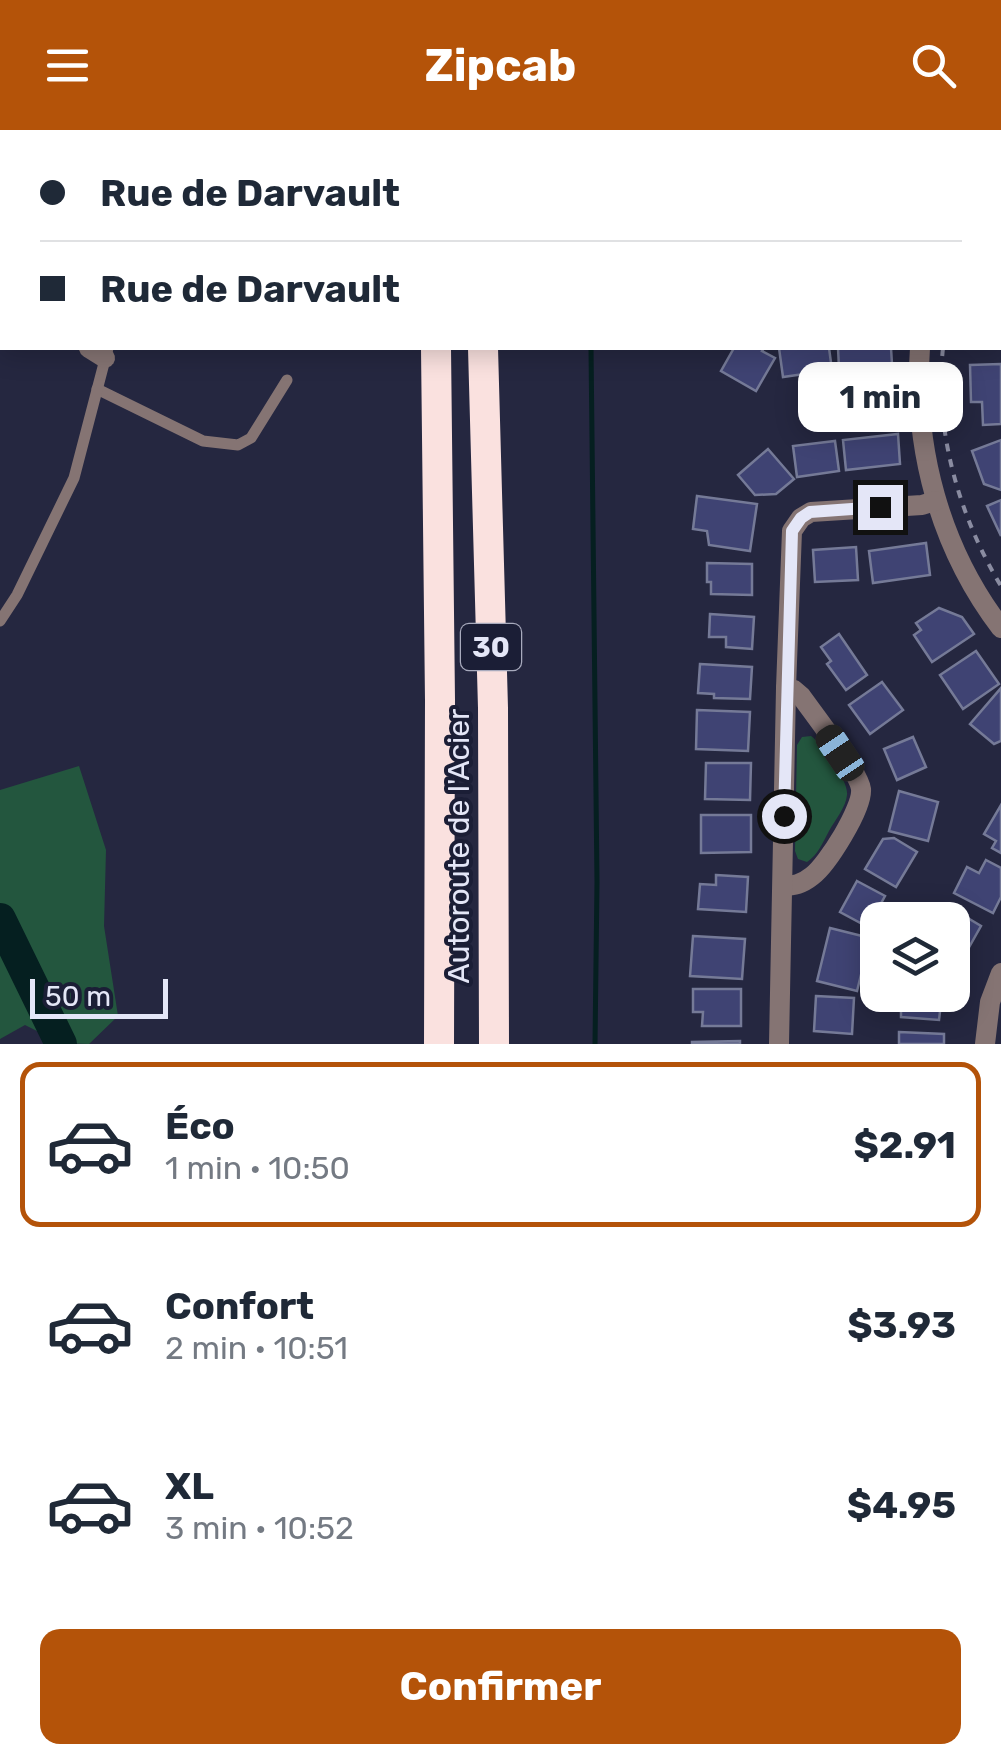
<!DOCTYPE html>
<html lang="fr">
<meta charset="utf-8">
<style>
:root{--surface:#fff;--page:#f6f6f7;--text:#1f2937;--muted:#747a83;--line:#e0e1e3;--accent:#b45309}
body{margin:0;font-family:Rubik,sans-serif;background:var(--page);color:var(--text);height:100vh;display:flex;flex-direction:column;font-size:38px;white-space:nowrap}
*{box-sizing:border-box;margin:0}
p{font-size:32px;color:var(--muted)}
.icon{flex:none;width:55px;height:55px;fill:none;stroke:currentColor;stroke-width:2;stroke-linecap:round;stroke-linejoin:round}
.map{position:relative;height:914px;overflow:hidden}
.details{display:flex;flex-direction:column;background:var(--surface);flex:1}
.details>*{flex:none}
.top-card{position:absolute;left:0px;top:0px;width:1002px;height:220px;box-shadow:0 5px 25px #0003;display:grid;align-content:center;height:220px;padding:0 40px;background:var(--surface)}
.controls{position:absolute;left:860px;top:772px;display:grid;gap:20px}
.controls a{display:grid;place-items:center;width:110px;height:110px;border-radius:20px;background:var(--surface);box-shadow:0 5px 25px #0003;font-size:50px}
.scale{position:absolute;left:30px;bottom:25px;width:138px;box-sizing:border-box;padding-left:10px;border:5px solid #e4e6f7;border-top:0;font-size:28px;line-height:35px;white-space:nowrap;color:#e4e6f7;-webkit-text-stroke:8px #1b1e36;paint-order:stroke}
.end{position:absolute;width:45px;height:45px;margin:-22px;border:12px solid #e4e6f7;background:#111;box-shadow:0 0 0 5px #111}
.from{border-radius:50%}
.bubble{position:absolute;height:70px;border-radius:20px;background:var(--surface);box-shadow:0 5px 25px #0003;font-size:32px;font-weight:700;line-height:70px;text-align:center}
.car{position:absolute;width:30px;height:60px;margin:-30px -15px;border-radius:12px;box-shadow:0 0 8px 2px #0007;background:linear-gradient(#222 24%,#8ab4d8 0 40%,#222 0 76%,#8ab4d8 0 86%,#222 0)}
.top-card b{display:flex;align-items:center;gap:35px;height:95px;font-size:38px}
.top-card b+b{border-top:2px solid var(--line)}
.top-card i{width:25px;height:25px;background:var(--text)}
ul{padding:18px 0 0;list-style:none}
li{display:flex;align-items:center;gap:30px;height:165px;margin:0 20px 15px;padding:0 20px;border:5px solid transparent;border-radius:20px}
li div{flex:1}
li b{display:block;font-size:38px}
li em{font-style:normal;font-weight:700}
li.on{border-color:var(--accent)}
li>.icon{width:90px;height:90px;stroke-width:1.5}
.action{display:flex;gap:20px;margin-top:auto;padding:20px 40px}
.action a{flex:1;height:115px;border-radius:20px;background:var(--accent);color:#fff;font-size:40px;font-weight:700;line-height:115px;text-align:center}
header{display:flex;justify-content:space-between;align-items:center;height:130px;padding:0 40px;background:var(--accent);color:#fff;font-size:45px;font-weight:700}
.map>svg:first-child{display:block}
</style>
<header><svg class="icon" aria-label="menu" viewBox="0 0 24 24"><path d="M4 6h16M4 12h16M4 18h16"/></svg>Zipcab<svg class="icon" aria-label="search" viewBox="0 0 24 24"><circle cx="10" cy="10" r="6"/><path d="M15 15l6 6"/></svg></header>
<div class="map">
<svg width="1001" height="914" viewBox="0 0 1001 914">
<rect width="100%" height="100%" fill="#252740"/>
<!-- green -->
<g fill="#23563e">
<path d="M811,606C822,614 849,651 847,665C846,677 835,690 829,701C823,712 818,725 807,732L798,729L795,721L797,615L802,607Z"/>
<polygon points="79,636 106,720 104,796 118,886 89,914 61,913 25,895 0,909 0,660"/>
</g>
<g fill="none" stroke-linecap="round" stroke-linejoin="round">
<!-- stream -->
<g stroke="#051f20" stroke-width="5">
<polyline points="580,2 580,0"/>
<polyline points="591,218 597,752 595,914"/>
</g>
<!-- river -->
<polyline stroke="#051f20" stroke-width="32" points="0,789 61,914"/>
</g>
<!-- building -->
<g fill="#3f4373" stroke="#757a97" stroke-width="2.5">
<rect x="684" y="0" width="53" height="2"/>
<polygon points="798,0 838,0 837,2 797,2"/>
<polygon points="850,0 892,0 892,2 849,2"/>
<polygon points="734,218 764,218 762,221 775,228 756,261 721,241"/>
<polygon points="779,218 829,218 832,240 783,247"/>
<polygon points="838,218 891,218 892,234 839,238"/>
<polygon points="1001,234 1001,294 983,295 982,272 971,272 970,235"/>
<polygon points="898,304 900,334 846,340 843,310"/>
<polygon points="1001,310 1001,360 984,354 972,321"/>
<polygon points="835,311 839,341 797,347 793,316"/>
<polygon points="768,319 794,349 776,364 755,365 738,345"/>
<polygon points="697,366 757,374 750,421 709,415 707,401 693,399"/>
<polygon points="1001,370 1001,406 987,376"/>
<polygon points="926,413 930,445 873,453 869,421"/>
<polygon points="856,417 858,450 815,452 813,420"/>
<polygon points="707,433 752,434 752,465 711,464 711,452 707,452"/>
<polygon points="939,478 962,487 974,504 932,532 914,505 921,500 916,493"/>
<polygon points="710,484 754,487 752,519 726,517 726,507 709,507"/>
<polygon points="839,504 867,545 846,560 827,534 831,531 821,517"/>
<polygon points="976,521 999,554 963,579 940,545"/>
<polygon points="700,534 752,537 750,569 714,568 714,564 698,563"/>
<polygon points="882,552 903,580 870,604 849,575"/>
<polygon points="1001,558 1001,611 994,614 970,594"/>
<polygon points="697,580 750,582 748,621 696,619"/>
<polygon points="913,607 926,637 897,650 884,619"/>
<polygon points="706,633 751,633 750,670 705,669"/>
<polygon points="899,661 938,672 928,711 889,701"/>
<polygon points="1001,675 1001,723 992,718 996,711 984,704"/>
<polygon points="701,685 751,685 751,722 701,723"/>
<polygon points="894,708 917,722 896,757 865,739 883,709"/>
<polygon points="986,730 1001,738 1001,767 993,783 954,763 967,737 979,743"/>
<polygon points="716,745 748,747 746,782 698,779 700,754 716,755"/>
<polygon points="857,751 885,766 868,797 840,782"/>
<polygon points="951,778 981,796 959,835 952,831 952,790 924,790 929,780 945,789"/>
<polygon points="830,798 870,808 857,861 817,851"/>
<polygon points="693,806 745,809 742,849 690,846"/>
<polygon points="693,859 741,859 741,896 702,896 703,882 693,882"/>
<polygon points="896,865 942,865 939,890 901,887 901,880 894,879"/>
<polygon points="816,866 854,868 852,904 814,901"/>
<polygon points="899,902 944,904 944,914 899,914"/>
<polygon points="740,911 740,914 692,914 692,912"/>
</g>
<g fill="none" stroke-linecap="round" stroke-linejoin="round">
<!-- path -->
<g stroke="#8a8ca1" stroke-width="4" stroke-dasharray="8 8" stroke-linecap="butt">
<polyline points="992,2 993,0"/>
<path d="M943,218C934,300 959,386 1001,456"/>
</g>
<!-- lane -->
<g stroke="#857473" stroke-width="11">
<polyline points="0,117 2,117"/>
<polyline points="97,259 203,311 238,315 251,308 287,250"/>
<polyline points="0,491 17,465 74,348 108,218"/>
</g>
<!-- street -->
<g stroke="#857473" stroke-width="20">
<polyline points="768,0 768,2"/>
<polyline points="175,2 175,0"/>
<polyline points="967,2 968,0"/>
<polyline points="0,147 2,149"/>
<polyline points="1000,193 1001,193"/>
<polyline points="89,218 105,228"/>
<path d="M920,218C913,318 940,418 1001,498"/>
<path d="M783,756C794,756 802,754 812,746C827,735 863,678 861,659C859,642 813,583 801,566L794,560L786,558"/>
<polyline points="779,914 786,558 792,401 801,388 811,382 922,375 935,371"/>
<polyline points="985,914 990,872 1001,843"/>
</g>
<!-- highway -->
<g stroke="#fae1df" stroke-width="30">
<polyline points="478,0 478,2"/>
<polyline points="437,2 437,0"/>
<polyline points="436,218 440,570 439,914"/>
<polyline points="483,218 493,578 494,914"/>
</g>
</g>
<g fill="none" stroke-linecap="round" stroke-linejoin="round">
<!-- route -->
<polyline stroke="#e4e6f7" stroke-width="12" points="784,686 792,401 801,388 810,382 880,377"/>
</g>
<g text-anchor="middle" stroke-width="8" stroke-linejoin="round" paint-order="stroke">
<!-- shield labels -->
<rect fill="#1b1e36" stroke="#a8aabd" stroke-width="2.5" x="461" y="494" width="60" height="46" rx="8"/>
<g font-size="28" font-weight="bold" fill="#e4e6f7">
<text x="491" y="527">30</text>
</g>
<!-- street labels -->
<g font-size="30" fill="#e4e6f7" stroke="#1b1e36">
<text transform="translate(459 716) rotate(-90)" y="10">Autoroute de l'Acier</text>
</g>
</g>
</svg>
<div class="controls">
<a><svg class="icon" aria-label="layers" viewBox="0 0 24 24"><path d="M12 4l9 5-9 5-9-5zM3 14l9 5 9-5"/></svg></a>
</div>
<div class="scale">50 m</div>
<i class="end from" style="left:784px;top:686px"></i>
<i class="end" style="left:880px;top:377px"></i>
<div class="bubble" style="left:798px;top:232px;width:165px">1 min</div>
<i class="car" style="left:840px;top:623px;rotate:326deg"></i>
<div class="top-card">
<b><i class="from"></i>Rue de Darvault</b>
<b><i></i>Rue de Darvault</b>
</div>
</div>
<section class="details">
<ul>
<li class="on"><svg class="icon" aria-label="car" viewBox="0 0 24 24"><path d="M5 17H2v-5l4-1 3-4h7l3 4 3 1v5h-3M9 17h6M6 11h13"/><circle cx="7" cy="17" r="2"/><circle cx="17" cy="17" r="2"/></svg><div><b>Éco</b><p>1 min · 10:50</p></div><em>$2.91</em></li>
<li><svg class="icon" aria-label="car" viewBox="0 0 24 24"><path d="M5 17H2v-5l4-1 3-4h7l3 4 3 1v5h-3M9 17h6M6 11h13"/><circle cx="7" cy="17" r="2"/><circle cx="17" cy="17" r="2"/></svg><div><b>Confort</b><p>2 min · 10:51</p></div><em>$3.93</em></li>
<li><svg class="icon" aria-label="car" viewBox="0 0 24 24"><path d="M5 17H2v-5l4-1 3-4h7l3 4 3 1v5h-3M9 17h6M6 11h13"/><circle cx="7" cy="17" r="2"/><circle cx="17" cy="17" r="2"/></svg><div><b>XL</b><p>3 min · 10:52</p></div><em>$4.95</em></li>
</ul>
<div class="action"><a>Confirmer</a></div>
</section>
